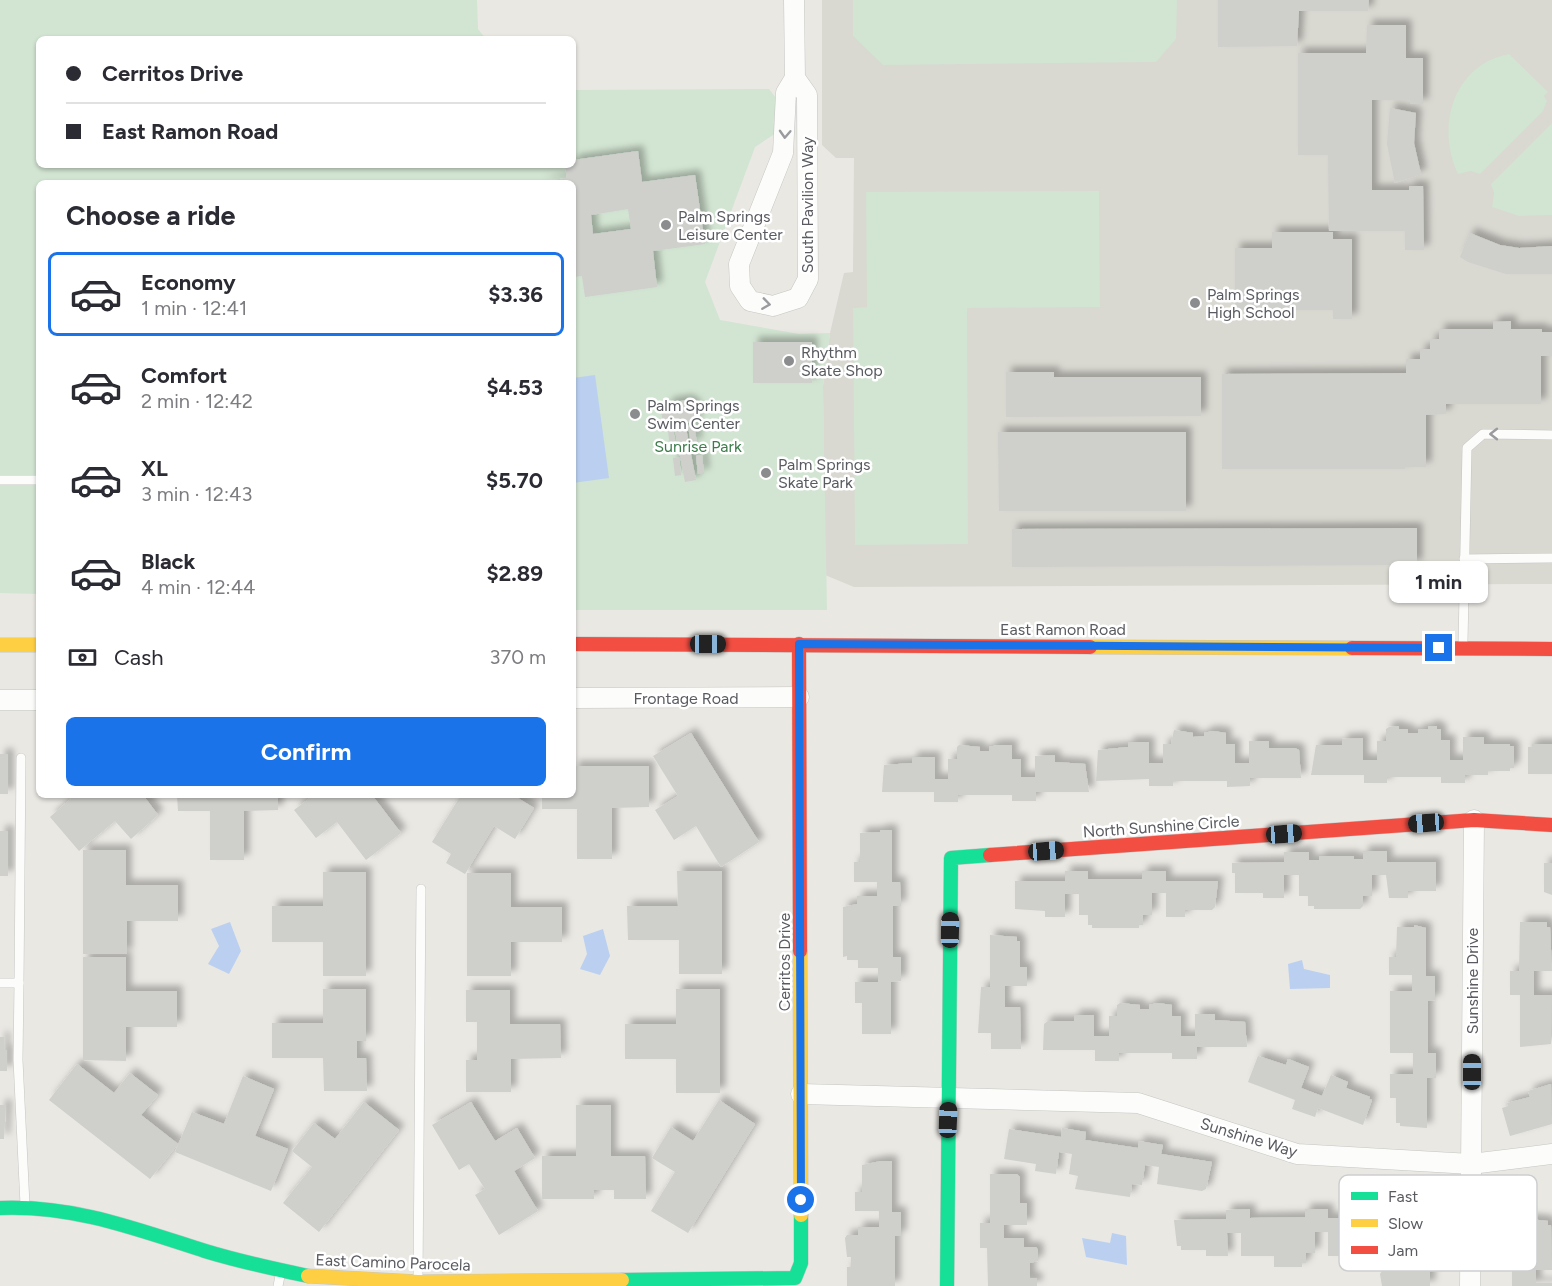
<!DOCTYPE html>
<meta charset="utf-8">
<style>
:root{--surface:#fff;--page:#f7f7f7;--text:#2b2b33;--muted:#7c7c81;--line:#e1e1e2;--accent:#1a73e8}
body{margin:0;font-family:Figtree,sans-serif;background:var(--page);color:var(--text);height:100vh;display:flex;flex-direction:column;font-size:22px;white-space:nowrap}
*{box-sizing:border-box;margin:0}
p{font-size:20px;color:var(--muted)}
.icon{flex:none;width:33px;height:33px;fill:none;stroke:currentColor;stroke-width:2;stroke-linecap:round;stroke-linejoin:round}
.map{position:relative;flex:1;overflow:hidden}
.sheet{position:absolute;left:36px;top:180px;width:540px;height:618px;display:flex;flex-direction:column;background:var(--surface);border-radius:9px;box-shadow:0 2px 4px #0004}
.sheet>*{flex:none}
.guide{position:absolute;left:36px;top:36px;width:540px;height:132px;border-radius:9px;box-shadow:0 2px 4px #0004;display:grid;align-content:center;height:132px;padding:0 30px;background:var(--surface)}
.end{position:absolute;width:27px;height:27px;margin:-14px;border:8px solid #1a73e8;background:#fff;box-shadow:0 0 0 3px #fff}
.from{border-radius:50%}
.bubble{position:absolute;height:42px;border-radius:9px;background:var(--surface);box-shadow:0 2px 4px #0004;font-size:20px;font-weight:700;line-height:42px;text-align:center}
.car{position:absolute;width:18px;height:36px;margin:-18px -9px;border-radius:8px;box-shadow:0 0 4px 2px #0007;background:linear-gradient(#222 24%,#8ab4d8 0 40%,#222 0 76%,#8ab4d8 0 86%,#222 0)}
.guide b{display:flex;align-items:center;gap:21px;height:57px;font-size:22px}
.guide b+b{border-top:2px solid var(--line)}
.guide i{width:15px;height:15px;background:var(--text)}
ul{padding:0;list-style:none}
li{display:flex;align-items:center;gap:18px;height:84px;margin:0 12px 9px;padding:0 18px;border:3px solid transparent;border-radius:9px}
li div{flex:1}
li b{display:block;font-size:22px}
li em{font-style:normal;font-weight:700}
li.selected{border-color:var(--accent)}
li>.icon{width:54px;height:54px;stroke-width:1.5}
h2{padding:0 30px;font-size:27px;line-height:72px}
.pay{display:flex;align-items:center;gap:15px;height:66px;padding:0 30px;font-size:22px}
.pay p{margin-inline-start:auto}
.button{display:flex;gap:12px;margin-top:auto;padding:12px 30px}
.button a{flex:1;height:69px;border-radius:9px;background:var(--accent);color:#fff;font-size:24px;font-weight:700;line-height:69px;text-align:center}
.map>svg:first-child{display:block}
</style>
<div class="map">
<svg width="1552" height="1286" viewBox="0 0 1552 1286">
<defs>
<filter id="shadow"><feDropShadow dx="5.5" dy="-5.5" stdDeviation="3" flood-color="#0004"/></filter>
</defs>
<rect width="100%" height="100%" fill="#e9e8e3"/>
<!-- education -->
<polygon fill="#d9d8d1" points="822,0 1552,0 1552,584 854,587 825,575 823,386 830,333 844,273 853,272 854,158 836,158 822,145"/>
<!-- green -->
<g fill="#d2e4d2">
<polygon points="0,0 477,0 478,29 486,39 39,39 39,165 573,165 573,90 769,89 776,98 776,133 755,147 705,282 720,320 799,334 830,333 823,386 827,610 573,610 573,183 39,183 39,594 0,593"/>
<polygon points="853,0 1177,0 1176,39 1156,62 883,65 853,36"/>
<path d="M1509,54L1548,92L1544,96L1547,101L1543,111L1480,174L1471,171L1458,174C1435,126 1454,64 1509,54Z"/>
<polygon points="1552,123 1552,215 1519,216 1492,207 1494,193 1491,184"/>
<polygon points="1099,191 1100,307 967,308 968,544 855,545 853,308 867,307 866,192"/>
</g>
<!-- water -->
<g fill="#bbd0f0">
<polygon points="595,375 609,478 573,483 573,378"/>
<polygon points="230,922 241,951 229,974 208,964 219,946 211,929"/>
<polygon points="603,929 610,956 600,975 580,969 587,954 583,936"/>
<polygon points="1302,960 1304,969 1330,975 1330,988 1290,989 1288,964"/>
<polygon points="1112,1233 1126,1236 1127,1265 1086,1257 1082,1238 1110,1243"/>
</g>
<!-- building -->
<g fill="#cfcfcc" fill-rule="evenodd" filter="url(#shadow)">
<polygon points="1218,0 1369,0 1368,11 1299,11 1297,46 1218,47"/>
<polygon points="1367,25 1406,25 1406,58 1423,58 1423,104 1410,104 1410,100 1372,100 1372,190 1409,190 1409,186 1423,186 1424,250 1405,250 1405,231 1329,231 1328,155 1298,155 1298,53 1366,53"/>
<polygon points="1390,108 1416,113 1414,143 1421,174 1395,183 1387,144"/>
<path d="M638,151L642,182L695,175L705,244L653,251L657,287L585,297L582,276L573,277V183L539,182L567,178L565,165H573V160ZM628,209L631,229L593,234L591,215Z"/>
<polygon points="1272,232 1333,232 1333,239 1352,239 1352,319 1333,319 1333,310 1235,310 1235,248 1272,248"/>
<polygon points="1470,233 1500,245 1519,248 1552,246 1552,274 1506,274 1468,262 1460,257"/>
<polygon points="1511,321 1511,329 1542,329 1542,332 1552,332 1552,356 1541,356 1541,404 1446,404 1446,414 1426,415 1426,467 1405,467 1405,469 1222,469 1222,374 1406,373 1406,359 1420,359 1420,349 1430,349 1430,339 1439,339 1439,329 1493,329 1493,322"/>
<rect x="753" y="342" width="59" height="41"/>
<polygon points="1006,372 1054,372 1054,377 1201,377 1201,416 1006,417"/>
<polygon points="687,400 695,405 697,421 685,423 696,480 685,482 674,425 663,427 661,409 668,408 667,403"/>
<polygon points="694,425 697,443 691,444 688,426"/>
<polygon points="673,429 676,447 670,448 668,430"/>
<polygon points="998,432 1186,432 1186,511 999,511"/>
<polygon points="702,455 704,474 698,474 696,456"/>
<polygon points="679,457 681,475 675,476 673,458"/>
<polygon points="1417,528 1417,565 1012,567 1012,529"/>
<polygon points="1399,726 1399,729 1408,729 1408,733 1418,733 1418,729 1428,729 1428,726 1437,726 1437,729 1441,729 1441,740 1450,740 1450,760 1463,760 1463,737 1484,737 1484,744 1510,744 1510,746 1514,746 1514,768 1510,768 1510,771 1488,771 1488,775 1465,775 1465,783 1441,783 1441,777 1387,777 1387,783 1364,783 1364,775 1311,775 1316,745 1342,745 1342,739 1363,738 1363,760 1377,760 1377,741 1386,741 1386,729 1389,727"/>
<polygon points="1174,730 1193,733 1193,737 1204,736 1204,733 1213,731 1226,733 1226,744 1235,744 1235,763 1249,763 1249,741 1269,741 1269,748 1295,748 1299,750 1301,778 1250,778 1250,786 1227,787 1227,781 1173,781 1173,786 1149,786 1149,779 1096,781 1098,750 1128,747 1128,742 1149,742 1149,763 1163,763 1163,744 1171,744"/>
<polygon points="691,733 759,842 721,867 696,826 674,840 655,810 678,796 653,756"/>
<polygon points="1532,744 1552,744 1552,774 1528,774 1528,747 1532,747"/>
<polygon points="959,745 980,747 980,751 989,751 989,747 998,745 1012,745 1012,759 1021,759 1021,777 1035,777 1035,756 1055,755 1055,762 1085,764 1089,792 1036,792 1036,801 1012,801 1012,795 958,795 958,802 934,802 934,792 882,792 884,765 912,763 912,757 935,757 935,779 948,779 948,759 957,759 957,747"/>
<rect x="0" y="754" width="8" height="40"/>
<polygon points="573,766 649,766 649,807 612,808 612,859 577,859 577,809 542,809 542,795 573,795"/>
<polygon points="75,795 143,795 158,815 131,839 115,821 79,851 50,817"/>
<polygon points="177,795 278,795 278,810 244,811 244,860 210,860 210,811 178,811"/>
<polygon points="314,795 372,795 401,833 366,860 337,822 316,838 294,810"/>
<polygon points="461,795 513,795 534,808 515,839 494,826 465,874 446,863 451,854 432,842"/>
<polygon points="880,830 892,830 892,882 900,882 901,906 893,906 893,957 901,957 901,981 891,982 891,1034 862,1034 862,1003 855,1003 855,982 878,982 878,968 858,968 858,960 847,960 847,956 843,957 843,907 857,904 857,896 877,896 877,882 854,882 854,862 860,862 860,833 880,832"/>
<rect x="0" y="831" width="8" height="45"/>
<polygon points="83,850 126,850 126,885 178,885 178,921 127,921 127,954 83,954"/>
<polygon points="1363,851 1387,851 1387,862 1436,862 1436,891 1408,891 1408,898 1389,898 1386,875 1372,875 1372,896 1363,896 1363,906 1360,909 1314,909 1314,906 1308,906 1308,896 1299,896 1299,875 1284,875 1284,898 1263,898 1263,893 1235,893 1235,873 1232,873 1232,863 1284,862 1284,852 1309,852 1309,860 1319,860 1319,856 1354,856 1354,859 1363,859"/>
<polygon points="1544,863 1552,863 1552,895 1544,892"/>
<polygon points="677,871 722,871 722,974 679,974 679,940 628,940 627,906 678,906"/>
<polygon points="1065,871 1088,871 1088,879 1142,879 1142,871 1166,871 1166,881 1218,881 1215,907 1212,910 1185,910 1185,917 1166,917 1166,893 1152,893 1152,915 1143,915 1143,925 1139,925 1139,928 1092,928 1092,925 1088,925 1088,915 1079,915 1079,894 1065,894 1065,917 1045,917 1045,911 1015,909 1015,881 1065,881"/>
<polygon points="323,872 366,872 366,976 323,976 323,942 272,942 272,906 323,906"/>
<polygon points="467,873 511,873 511,907 562,907 562,942 511,942 511,976 467,976"/>
<polygon points="1520,922 1547,922 1547,927 1550,927 1552,971 1534,971 1534,995 1552,995 1551,1044 1520,1047 1520,995 1510,995 1510,971 1519,971"/>
<polygon points="1414,925 1426,928 1426,976 1435,976 1435,1000 1428,1001 1428,1053 1436,1053 1436,1078 1427,1078 1427,1128 1400,1126 1400,1123 1396,1123 1396,1098 1390,1098 1390,1074 1413,1074 1413,1053 1390,1053 1390,991 1412,991 1412,975 1389,975 1389,957 1396,957 1397,927 1414,927"/>
<polygon points="990,935 1017,937 1017,941 1020,941 1020,967 1027,967 1027,986 1005,986 1005,1007 1020,1007 1021,1049 991,1049 991,1033 978,1033 981,987 990,987"/>
<polygon points="83,957 126,957 126,991 177,991 177,1027 126,1027 126,1061 83,1060"/>
<polygon points="323,989 366,989 366,1041 357,1041 357,1058 366,1058 367,1091 324,1091 323,1058 272,1058 272,1023 323,1023"/>
<polygon points="676,989 720,989 720,1093 676,1093 676,1059 625,1059 625,1024 676,1024"/>
<polygon points="466,990 510,990 510,1024 560,1024 561,1058 511,1059 511,1092 466,1092 466,1060 477,1060 477,1022 466,1022"/>
<polygon points="1120,1003 1140,1005 1140,1009 1149,1009 1149,1005 1158,1003 1172,1005 1172,1016 1181,1016 1181,1036 1195,1036 1195,1014 1215,1014 1215,1020 1245,1022 1247,1047 1197,1047 1197,1059 1172,1059 1172,1053 1119,1053 1119,1061 1095,1061 1095,1050 1043,1050 1044,1024 1048,1021 1074,1021 1074,1015 1094,1015 1094,1036 1109,1036 1109,1016 1117,1016 1117,1005"/>
<polygon points="0,1037 4,1037 4,1050 7,1050 7,1071 0,1071"/>
<polygon points="1258,1056 1286,1065 1288,1059 1309,1067 1301,1088 1322,1096 1331,1075 1348,1082 1346,1088 1370,1097 1369,1099 1372,1100 1363,1125 1318,1108 1315,1117 1292,1109 1295,1100 1248,1082"/>
<polygon points="77,1064 114,1093 130,1073 158,1095 141,1115 178,1144 150,1179 49,1100"/>
<polygon points="243,1076 274,1089 255,1136 288,1149 271,1191 175,1152 192,1112 224,1124"/>
<polygon points="1551,1084 1552,1124 1510,1136 1502,1108 1508,1106 1507,1103 1530,1097 1528,1091"/>
<polygon points="719,1100 755,1124 688,1233 651,1211 675,1172 652,1158 671,1127 693,1141"/>
<polygon points="364,1102 399,1130 319,1232 283,1203 312,1167 292,1151 314,1123 335,1139"/>
<polygon points="471,1102 495,1141 517,1128 535,1158 514,1171 538,1211 499,1235 475,1195 485,1189 469,1164 459,1170 432,1125"/>
<polygon points="0,1105 6,1105 4,1139 0,1139"/>
<polygon points="576,1105 611,1105 611,1156 645,1156 646,1199 614,1199 614,1190 594,1190 594,1199 542,1199 542,1156 576,1156"/>
<polygon points="1062,1128 1086,1132 1085,1140 1138,1148 1138,1141 1163,1145 1161,1154 1212,1162 1206,1189 1202,1191 1157,1184 1159,1167 1145,1165 1142,1185 1132,1184 1130,1197 1075,1189 1078,1176 1069,1174 1072,1154 1059,1152 1056,1174 1035,1171 1036,1164 1004,1159 1009,1129 1061,1137"/>
<polygon points="881,1161 892,1161 892,1212 901,1212 901,1236 895,1236 895,1286 847,1286 847,1267 851,1267 851,1257 847,1257 845,1238 847,1235 858,1235 858,1227 879,1227 879,1211 855,1211 855,1192 862,1192 862,1165"/>
<polygon points="990,1174 1017,1174 1020,1177 1020,1203 1027,1203 1027,1225 1004,1225 1004,1238 1024,1238 1024,1247 1036,1247 1038,1250 1038,1261 1030,1263 1030,1278 1037,1278 1037,1286 988,1286 987,1248 980,1248 980,1223 990,1223"/>
<polygon points="1417,1196 1427,1196 1427,1247 1437,1247 1437,1271 1430,1271 1430,1286 1382,1286 1380,1274 1382,1271 1394,1271 1394,1262 1414,1262 1414,1248 1391,1248 1391,1228 1397,1228 1399,1198 1417,1198"/>
<polygon points="1250,1209 1250,1218 1305,1217 1305,1209 1328,1209 1328,1218 1380,1218 1378,1248 1349,1248 1349,1256 1328,1256 1328,1232 1315,1232 1315,1253 1306,1253 1306,1263 1302,1263 1302,1267 1274,1267 1274,1256 1241,1256 1241,1233 1227,1233 1228,1256 1206,1256 1206,1250 1181,1250 1181,1246 1177,1246 1174,1220 1226,1219 1226,1210"/>
<polygon points="1520,1218 1548,1221 1548,1225 1551,1225 1552,1270 1536,1270 1536,1283 1552,1283 1552,1286 1512,1286 1512,1269 1520,1269"/>
</g>
<g fill="none" stroke-linecap="round" stroke-linejoin="round">
<!-- lane casing -->
<g stroke="#c5c5c3" stroke-width="10">
<g id="lane">
<polyline points="0,480 39,480"/>
<polyline points="1464,559 1552,558"/>
<polyline points="1463,643 1467,448 1483,434 1552,435"/>
<polyline points="0,983 19,983 18,1060 25,1205"/>
<polyline points="19,983 21,758"/>
<polyline points="418,1280 421,889"/>
<polyline points="278,1286 281,1271"/>
</g>
</g>
<!-- street casing -->
<g stroke="#c5c5c3" stroke-width="21">
<g id="street">
<polyline points="794,0 795,78 786,93 783,153 739,264 740,286 750,301 773,306 798,298 808,279 807,95 795,78"/>
<polyline points="573,698 799,697"/>
<polyline points="0,700 39,700"/>
<polyline points="801,1094 1138,1103 1297,1154 1471,1164 1552,1154"/>
<polyline points="1470,1286 1474,820"/>
</g>
</g>
<!-- fast casing -->
<g stroke="#c6c6c5" stroke-width="15">
<g id="fast">
<path d="M0,1208C74,1205 136,1229 205,1251C238,1261 274,1269 308,1276"/>
<polyline points="622,1280 795,1278 801,1263 801,1215"/>
<polyline points="947,1286 951,858 990,855"/>
</g>
</g>
<!-- slow casing -->
<g stroke="#c6c6c5" stroke-width="15">
<g id="slow">
<polyline points="0,645 39,645"/>
<polyline points="1090,647 1352,648"/>
<polyline points="800,951 801,1215"/>
<polyline points="308,1276 418,1282 622,1280"/>
</g>
</g>
<!-- jam casing -->
<g stroke="#c6c6c5" stroke-width="15">
<g id="jam">
<polyline points="573,644 1090,647"/>
<polyline points="799,644 800,951"/>
<polyline points="1352,648 1552,649"/>
<polyline points="990,855 1474,820 1552,825"/>
</g>
</g>
<!-- lane -->
<use href="#lane" stroke="#fcfcfb" stroke-width="9"/>
<!-- street -->
<use href="#street" stroke="#fcfcfb" stroke-width="20"/>
<!-- fast -->
<use href="#fast" stroke="#16e098" stroke-width="14"/>
<!-- slow -->
<use href="#slow" stroke="#ffcf43" stroke-width="14"/>
<!-- jam -->
<use href="#jam" stroke="#f24e42" stroke-width="14"/>
</g>
<!-- one-way arrows -->
<defs><path id="oneway-chevron" d="M-2-3.5L2.5 0L-2 3.5" fill="none" stroke-width="1.6" stroke-linecap="round" stroke-linejoin="round" transform="scale(1.5)"/></defs>
<g stroke="#9a9b9e">
<use href="#oneway-chevron" transform="translate(785 134) rotate(93)"/>
<use href="#oneway-chevron" transform="translate(766 304) rotate(8)"/>
<use href="#oneway-chevron" transform="translate(1494 434) rotate(-180)"/>
</g>
<g fill="none" stroke-linecap="round" stroke-linejoin="round">
<!-- route -->
<polyline stroke="#1a73e8" stroke-width="8" points="801,1200 799,644 1439,648"/>
</g>
<!-- markers -->
<g fill="#8b8c8e" stroke="#fff" stroke-width="2">
<circle cx="666" cy="225" r="6"/>
<circle cx="1195" cy="303" r="6"/>
<circle cx="789" cy="361" r="6"/>
<circle cx="635" cy="414" r="6"/>
<circle cx="766" cy="473" r="6"/>
</g>
<g text-anchor="middle" stroke-width="5" stroke-linejoin="round" paint-order="stroke">
<!-- street labels -->
<g font-size="16" fill="#595b60" stroke="#fff">
<text transform="translate(807 205) rotate(-90)" y="6">South Pavilion Way</text>
<text x="1063" y="635">East Ramon Road</text>
<text x="686" y="704">Frontage Road</text>
<text transform="translate(1161 826) rotate(-4)" y="6">North Sunshine Circle</text>
<text transform="translate(784 962) rotate(-90)" y="6">Cerritos Drive</text>
<text transform="translate(1472 981) rotate(-90)" y="6">Sunshine Drive</text>
<text transform="translate(1249 1137) rotate(17)" y="6">Sunshine Way</text>
<text transform="translate(393 1262) rotate(2)" y="6">East Camino Parocela</text>
</g>
<!-- poi labels -->
<g font-size="16" fill="#595b60" stroke="#fff" text-anchor="start">
<text x="678" y="222">Palm Springs<tspan x="678" dy="18">Leisure Center</tspan></text>
<text x="1207" y="300">Palm Springs<tspan x="1207" dy="18">High School</tspan></text>
<text x="801" y="358">Rhythm<tspan x="801" dy="18">Skate Shop</tspan></text>
<text x="647" y="411">Palm Springs<tspan x="647" dy="18">Swim Center</tspan></text>
<text x="778" y="470">Palm Springs<tspan x="778" dy="18">Skate Park</tspan></text>
</g>
<!-- park labels -->
<g font-size="16" fill="#3c7c4a" stroke="#fff">
<text x="698" y="452">Sunrise Park</text>
</g>
</g>
<!-- legend -->
<rect x="1339" y="1175" width="198" height="96" rx="9" fill="#fff" stroke="#cdcecf" stroke-width="1.5"/>
<rect x="1351" y="1192" width="27" height="8" fill="#16e098"/>
<rect x="1351" y="1219" width="27" height="8" fill="#ffcf43"/>
<rect x="1351" y="1246" width="27" height="8" fill="#f24e42"/>
<g font-size="16" fill="#595b60">
<text x="1388" y="1202">Fast</text>
<text x="1388" y="1229">Slow</text>
<text x="1388" y="1256">Jam</text>
</g>
</svg>
<i class="end from" style="left:801px;top:1200px"></i>
<i class="end" style="left:1439px;top:648px"></i>
<div class="bubble" style="left:1389px;top:561px;width:99px">1 min</div>
<i class="car" style="left:708px;top:644px;rotate:90deg"></i>
<i class="car" style="left:1426px;top:823px;rotate:266deg"></i>
<i class="car" style="left:1284px;top:834px;rotate:86deg"></i>
<i class="car" style="left:1046px;top:851px;rotate:86deg"></i>
<i class="car" style="left:950px;top:930px;rotate:1deg"></i>
<i class="car" style="left:1472px;top:1072px;rotate:0deg"></i>
<i class="car" style="left:948px;top:1120px;rotate:2deg"></i>
<div class="guide">
<b><i class="from"></i>Cerritos Drive</b>
<b><i></i>East Ramon Road</b>
</div>
<section class="sheet">
<h2>Choose a ride</h2>
<ul>
<li class="selected"><svg class="icon" aria-label="car" viewBox="0 0 24 24"><path d="M5 17H2v-5l4-1 3-4h7l3 4 3 1v5h-3M9 17h6M6 11h13"/><circle cx="7" cy="17" r="2"/><circle cx="17" cy="17" r="2"/></svg><div><b>Economy</b><p>1 min · 12:41</p></div><em>$3.36</em></li>
<li><svg class="icon" aria-label="car" viewBox="0 0 24 24"><path d="M5 17H2v-5l4-1 3-4h7l3 4 3 1v5h-3M9 17h6M6 11h13"/><circle cx="7" cy="17" r="2"/><circle cx="17" cy="17" r="2"/></svg><div><b>Comfort</b><p>2 min · 12:42</p></div><em>$4.53</em></li>
<li><svg class="icon" aria-label="car" viewBox="0 0 24 24"><path d="M5 17H2v-5l4-1 3-4h7l3 4 3 1v5h-3M9 17h6M6 11h13"/><circle cx="7" cy="17" r="2"/><circle cx="17" cy="17" r="2"/></svg><div><b>XL</b><p>3 min · 12:43</p></div><em>$5.70</em></li>
<li><svg class="icon" aria-label="car" viewBox="0 0 24 24"><path d="M5 17H2v-5l4-1 3-4h7l3 4 3 1v5h-3M9 17h6M6 11h13"/><circle cx="7" cy="17" r="2"/><circle cx="17" cy="17" r="2"/></svg><div><b>Black</b><p>4 min · 12:44</p></div><em>$2.89</em></li>
</ul>
<div class="pay"><svg class="icon" aria-label="cash" viewBox="0 0 24 24"><path d="M3 7h18v10H3z"/><circle cx="12" cy="12" r="2"/></svg>Cash<p>370 m</p></div>
<div class="button"><a>Confirm</a></div>
</section>
</div>
